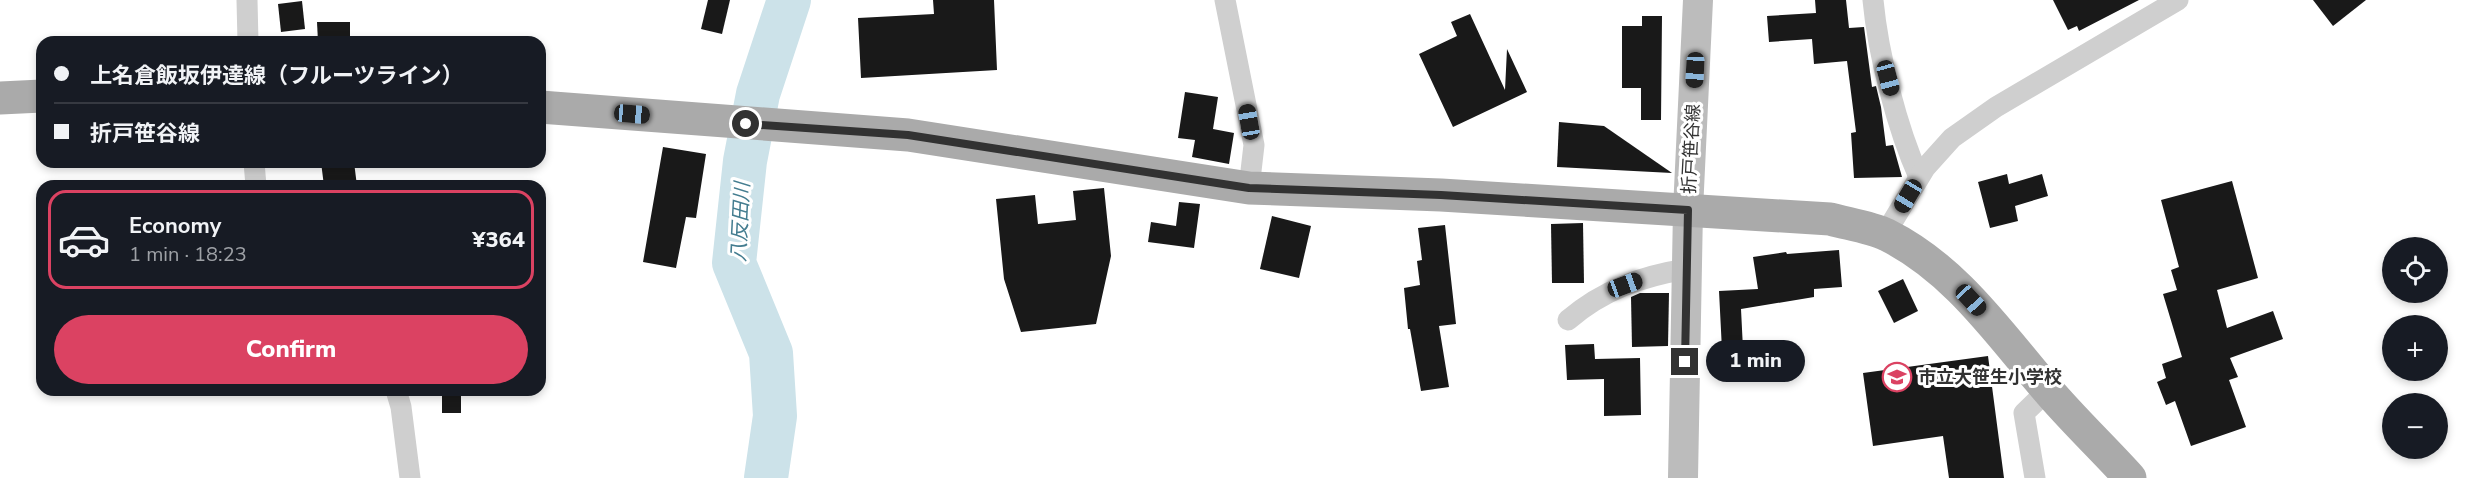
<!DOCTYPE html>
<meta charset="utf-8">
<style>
:root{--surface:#171b24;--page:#20242c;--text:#f1f3f6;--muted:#9ea1a6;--line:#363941;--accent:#db4262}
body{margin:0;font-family:"Nunito Sans","Noto Sans JP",sans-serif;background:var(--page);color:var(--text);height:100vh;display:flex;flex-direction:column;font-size:22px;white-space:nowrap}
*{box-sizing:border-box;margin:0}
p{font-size:20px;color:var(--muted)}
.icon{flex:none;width:33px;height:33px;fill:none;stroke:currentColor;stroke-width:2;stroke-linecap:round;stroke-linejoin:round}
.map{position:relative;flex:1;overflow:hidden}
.panel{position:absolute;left:36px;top:180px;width:510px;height:216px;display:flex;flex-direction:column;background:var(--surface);border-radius:18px;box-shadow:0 3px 9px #0003}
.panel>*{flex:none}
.guide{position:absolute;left:36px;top:36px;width:510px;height:132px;border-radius:18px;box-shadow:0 3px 9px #0003;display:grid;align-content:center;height:132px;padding:0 18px;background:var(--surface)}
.fabs{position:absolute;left:2382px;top:237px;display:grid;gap:12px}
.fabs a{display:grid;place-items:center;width:66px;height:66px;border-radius:50%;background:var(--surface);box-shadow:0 3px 9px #0003;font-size:30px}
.end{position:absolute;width:27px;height:27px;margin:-14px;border:8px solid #323232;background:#fff;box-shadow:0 0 0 3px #fff}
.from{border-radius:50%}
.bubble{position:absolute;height:42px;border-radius:21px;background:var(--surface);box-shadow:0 3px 9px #0003;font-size:20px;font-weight:800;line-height:42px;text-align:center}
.car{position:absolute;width:18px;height:36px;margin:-18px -9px;border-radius:8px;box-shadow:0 0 4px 2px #0007;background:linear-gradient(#222 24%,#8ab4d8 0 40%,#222 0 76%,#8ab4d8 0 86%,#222 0)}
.guide b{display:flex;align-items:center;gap:21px;height:57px;font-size:22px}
.guide b+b{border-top:2px solid var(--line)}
.guide i{width:15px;height:15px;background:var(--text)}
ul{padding:10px 0 0;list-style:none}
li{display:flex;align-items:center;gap:18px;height:99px;margin:0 12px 9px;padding:0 6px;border:3px solid var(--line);border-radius:18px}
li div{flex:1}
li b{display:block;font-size:22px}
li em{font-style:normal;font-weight:800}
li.active{border-color:var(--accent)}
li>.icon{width:54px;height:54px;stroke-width:1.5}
.button{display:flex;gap:12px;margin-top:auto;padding:12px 18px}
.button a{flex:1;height:69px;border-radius:36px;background:var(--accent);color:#fff;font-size:24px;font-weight:800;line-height:69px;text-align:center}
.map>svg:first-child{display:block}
</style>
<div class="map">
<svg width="2466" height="478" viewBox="0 0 2466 478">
<rect width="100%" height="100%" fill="#fff"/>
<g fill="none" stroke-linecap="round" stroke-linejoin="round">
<!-- river -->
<polyline stroke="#cce2e9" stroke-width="44" points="766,478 775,416 771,353 734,263 745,161 758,94 789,0"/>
</g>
<!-- building -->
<g fill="#191919">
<polygon points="708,0 730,0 722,34 701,29"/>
<polygon points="933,0 994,0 997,70 861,78 858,18 934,14"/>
<polygon points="1815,0 1846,0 1849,28 1864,27 1872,87 1876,86 1881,107 1886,146 1893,145 1902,177 1854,178 1851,133 1856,132 1847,61 1814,64 1812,39 1769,42 1767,16 1816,13"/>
<polygon points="2053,0 2139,0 2079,31 2077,26 2068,30"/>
<polygon points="2313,0 2366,0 2333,26"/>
<polygon points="302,1 305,29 281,32 278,4"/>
<polygon points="1470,14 1505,90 1507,49 1527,92 1453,127 1419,54 1457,36 1451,22"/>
<polygon points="1642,16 1662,16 1661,120 1641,120 1641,88 1622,88 1622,26 1642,26"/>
<polygon points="317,22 350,22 350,42 318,42"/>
<polygon points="1185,92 1218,97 1213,129 1234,133 1229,164 1192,157 1195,140 1178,138"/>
<polygon points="1559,122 1604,126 1672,173 1557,167"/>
<polygon points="663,147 706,154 696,218 686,217 676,268 643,262"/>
<polygon points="321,162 354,162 357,186 324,186"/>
<polygon points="2007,174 2009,184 2042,174 2048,196 2015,206 2018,221 1990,228 1978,182"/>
<polygon points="2232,181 2258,278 2217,290 2227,328 2273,311 2283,339 2230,358 2238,377 2229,380 2246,427 2191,446 2175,401 2166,405 2157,382 2166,378 2162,364 2182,357 2163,294 2177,290 2171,270 2179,267 2161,200"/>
<polygon points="1104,188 1111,256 1096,324 1021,332 1004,279 996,199 1035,195 1038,224 1076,220 1073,191"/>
<polygon points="1179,202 1200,204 1194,248 1148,242 1151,222 1176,226"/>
<polygon points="1272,216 1311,226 1299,278 1260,269"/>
<polygon points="1583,223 1584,283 1552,283 1551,224"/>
<polygon points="1445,225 1456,324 1439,326 1449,387 1421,391 1410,329 1408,329 1404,288 1420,285 1417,261 1422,260 1418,228"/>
<polygon points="1839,250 1842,287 1814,289 1814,297 1741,309 1743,349 1722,350 1719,291 1758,289 1753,257 1786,252 1787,254"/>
<polygon points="1903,279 1918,311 1894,323 1878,291"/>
<polygon points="1640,293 1669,293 1668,346 1632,347 1631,297"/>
<polygon points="1594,344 1595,359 1640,358 1641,415 1604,416 1604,379 1567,380 1565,345"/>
<polygon points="1988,356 2004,478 1949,478 1943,436 1873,446 1863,373"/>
<rect x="442" y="390" width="19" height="23"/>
</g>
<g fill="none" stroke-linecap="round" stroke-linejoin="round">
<!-- street -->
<g stroke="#cfcfcf" stroke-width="21">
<polyline points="247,0 248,42"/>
<polyline points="1225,0 1254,145 1249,188"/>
<path d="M1873,0C1878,54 1897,128 1919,177"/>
<polyline points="254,162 256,186"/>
<polyline points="1885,234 1925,168 1952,138 1996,107 2178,0"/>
<path d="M1568,320C1603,290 1642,276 1687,269"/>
<polyline points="396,390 401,407 410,478"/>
<polyline points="2035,478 2024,413 2048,390"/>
</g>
<!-- secondary -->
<polyline stroke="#bcbcbc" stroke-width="30" points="1683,478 1688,210 1698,0"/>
<!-- primary -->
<g stroke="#aaa" stroke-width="33">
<polyline points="0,98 42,96"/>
<path d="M540,107L908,135L1249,188L1441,195L1830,219C1848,224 1870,227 1887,235C1955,269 1998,332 2046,388C2073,420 2103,448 2130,478"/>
</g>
</g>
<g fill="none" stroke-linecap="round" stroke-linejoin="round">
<!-- route -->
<polyline stroke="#323232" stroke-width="8" points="746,124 908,135 1249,188 1441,195 1688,210 1685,362"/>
</g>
<!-- icons -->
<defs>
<g id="school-ring" transform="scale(1.5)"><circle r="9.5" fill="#fff" stroke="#db4262" stroke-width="1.5"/><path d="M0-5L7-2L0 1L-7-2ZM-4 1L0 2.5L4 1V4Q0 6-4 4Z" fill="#db4262"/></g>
</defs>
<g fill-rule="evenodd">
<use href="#school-ring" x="1897" y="377"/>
</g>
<g text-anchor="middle" stroke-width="6" stroke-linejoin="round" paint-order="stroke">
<!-- street labels -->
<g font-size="18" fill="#323232" stroke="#fff">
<text transform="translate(1691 149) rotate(-87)" y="6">折戸笹谷線</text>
</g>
<!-- poi labels -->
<g font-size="18" font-weight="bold" fill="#323232" stroke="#fff" text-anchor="start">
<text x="1918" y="383">市立大笹生小学校</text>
</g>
<!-- water labels -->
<g font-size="20" font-style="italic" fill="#447d90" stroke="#fff">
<text transform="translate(740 222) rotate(-87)" y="7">八反田川</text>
</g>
</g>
</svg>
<div class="fabs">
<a><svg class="icon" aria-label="locate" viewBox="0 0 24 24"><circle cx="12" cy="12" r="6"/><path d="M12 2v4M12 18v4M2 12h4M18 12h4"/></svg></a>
<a>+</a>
<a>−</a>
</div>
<i class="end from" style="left:746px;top:124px"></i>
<i class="end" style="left:1685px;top:362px"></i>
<div class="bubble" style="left:1706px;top:340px;width:99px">1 min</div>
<i class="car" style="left:1695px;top:70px;rotate:183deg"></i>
<i class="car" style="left:1888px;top:78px;rotate:165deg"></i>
<i class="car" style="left:632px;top:114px;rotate:95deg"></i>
<i class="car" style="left:1249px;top:122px;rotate:350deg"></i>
<i class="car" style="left:1908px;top:196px;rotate:211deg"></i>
<i class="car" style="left:1625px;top:285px;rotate:70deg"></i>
<i class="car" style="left:1971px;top:300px;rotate:137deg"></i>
<div class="guide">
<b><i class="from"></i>上名倉飯坂伊達線（フルーツライン）</b>
<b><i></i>折戸笹谷線</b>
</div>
<section class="panel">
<ul>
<li class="active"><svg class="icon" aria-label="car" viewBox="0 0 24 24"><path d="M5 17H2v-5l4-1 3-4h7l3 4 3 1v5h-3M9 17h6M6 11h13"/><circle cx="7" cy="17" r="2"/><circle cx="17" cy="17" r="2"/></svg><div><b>Economy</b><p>1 min · 18:23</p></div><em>¥364</em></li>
</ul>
<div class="button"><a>Confirm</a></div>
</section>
</div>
